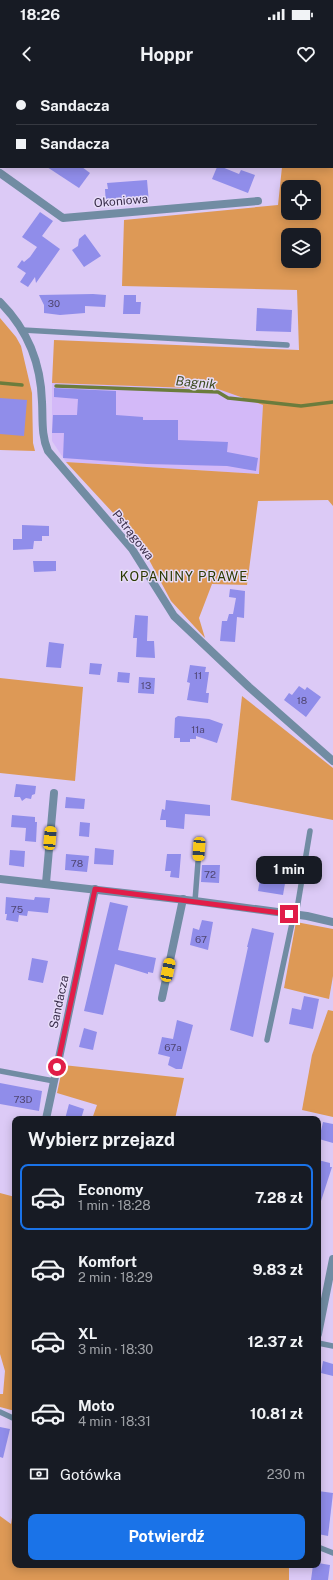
<!DOCTYPE html>
<html lang="pl">
<meta charset="utf-8">
<style>
:root{--surface:#171b24;--page:#20242c;--text:#f1f3f6;--muted:#9ea1a6;--line:#363941;--accent:#1a73e8}
body{margin:0;font-family:"Public Sans",sans-serif;background:var(--page);color:var(--text);height:100vh;display:flex;flex-direction:column;font-size:15px;white-space:nowrap}
*{box-sizing:border-box;margin:0}
p{font-size:13px;color:var(--muted)}
.icon{flex:none;width:22px;height:22px;fill:none;stroke:currentColor;stroke-width:2;stroke-linecap:round;stroke-linejoin:round}
.map{position:relative;flex:1;overflow:hidden}
.details{position:absolute;left:12px;top:1036px;width:309px;height:452px;display:flex;flex-direction:column;background:var(--surface);border-radius:8px;box-shadow:0 2px 10px #0003}
.details>*{flex:none}
.banner{position:absolute;left:0px;top:0px;width:333px;height:88px;box-shadow:0 2px 10px #0003;display:grid;align-content:center;height:88px;padding:0 16px;background:var(--surface)}
.fabs{position:absolute;left:281px;top:100px;display:grid;gap:8px}
.fabs a{display:grid;place-items:center;width:40px;height:40px;border-radius:8px;background:var(--surface);box-shadow:0 2px 10px #0003;font-size:20px}
.end{position:absolute;width:18px;height:18px;margin:-9px;border:5px solid #e11d48;background:#fff;box-shadow:0 0 0 2px #fff}
.from{border-radius:50%}
.bubble{position:absolute;height:28px;border-radius:8px;background:var(--surface);box-shadow:0 2px 10px #0003;font-size:13px;font-weight:700;line-height:28px;text-align:center}
.car{position:absolute;width:12px;height:24px;margin:-12px -6px;border-radius:5px;box-shadow:0 0 3px 1px #0007;background:linear-gradient(#f5c518 24%,#345 0 40%,#f5c518 0 76%,#345 0 86%,#f5c518 0)}
.banner b{display:flex;align-items:center;gap:14px;height:38px;font-size:15px}
.banner b+b{border-top:1px solid var(--line)}
.banner i{width:10px;height:10px;background:var(--text)}
ul{padding:0;list-style:none}
li{display:flex;align-items:center;gap:12px;height:66px;margin:0 8px 6px;padding:0 8px;border:2px solid transparent;border-radius:8px}
li div{flex:1}
li b{display:block;font-size:15px}
li em{font-style:normal;font-weight:700}
li.selected{border-color:var(--accent)}
li>.icon{width:36px;height:36px;stroke-width:1.5}
h2{padding:0 16px;font-size:18px;line-height:48px}
.pay{display:flex;align-items:center;gap:10px;height:44px;padding:0 16px;font-size:15px}
.pay p{margin-inline-start:auto}
.cta{display:flex;gap:8px;margin-top:auto;padding:8px 16px}
.cta a{flex:1;height:46px;border-radius:8px;background:var(--accent);color:#fff;font-size:16px;font-weight:700;line-height:46px;text-align:center}
.status{display:flex;justify-content:space-between;align-items:center;height:28px;padding:0 20px;background:var(--surface);direction:ltr}
.status svg{height:11px;fill:currentColor}
header{display:flex;justify-content:space-between;align-items:center;height:52px;padding:0 16px;background:var(--surface);font-size:18px;font-weight:700}
.map>svg:first-child{display:block}
</style>
<div class="status"><b>18:26</b><svg viewBox="0 0 49 12"><path d="M0 12V9h3v3zM5 12V6h3v6zM10 12V3h3v9zM15 12V0h3v12zM26 1h20v11H26zM47 4h2v5h-2z"/></svg></div>
<header><svg class="icon" aria-label="back" viewBox="0 0 24 24"><path d="M15 5l-7 7 7 7"/></svg>Hoppr<svg class="icon" aria-label="heart" viewBox="0 0 24 24"><path d="M12 20l-8-8c-3-5 5-10 8-4 3-6 11-1 8 4z"/></svg></header>
<div class="map">
<svg width="333" height="1500" viewBox="0 0 333 1500">
<rect width="100%" height="100%" fill="#dccaf6"/>
<!-- built -->
<polygon fill="#d3b9f8" points="52,303 218,309 263,325 260,394 66,382 52,361"/>
<!-- green -->
<g fill="#dd9956" fill-rule="evenodd">
<path d="M30,0H333V426L328,420L258,421L247,505L212,504L199,538L205,558L171,521L139,461L66,382L259,394L263,325L218,309L52,303L54,260L299,270L297,210L122,206L124,140L278,125L282,87H332V1ZM288,107H314V133H288ZM288,155H314V181H288Z"/>
<polygon points="0,238 16,257 21,266 32,313 33,363 35,371 0,370"/>
<polygon points="0,598 83,607 75,701 0,693"/>
<polygon points="242,616 333,688 333,740 231,720"/>
<polygon points="296,842 333,849 333,896 329,919 284,908"/>
<polygon points="328,930 333,931 333,1037 302,1030 312,975"/>
<polygon points="63,985 184,998 175,1039 92,1039 97,1025 57,1013"/>
<polygon points="0,1113 15,1117 15,1331 0,1327 0,1314 3,1314 5,1291 0,1274"/>
<polygon points="15,1419 15,1485 289,1485 289,1500 0,1500 0,1436 11,1444"/>
</g>
<g fill="none" stroke-linecap="round" stroke-linejoin="round">
<!-- stream -->
<g stroke="#6b7c3c" stroke-width="3.5">
<polyline points="0,303 22,305"/>
<polyline points="56,306 218,312 228,318 301,326 333,322"/>
</g>
</g>
<!-- building -->
<g fill="#908dea">
<polygon points="47,87 82,87 90,93 79,108"/>
<polygon points="217,87 222,87 239,94 241,90 255,95 248,113 212,99"/>
<polygon points="147,100 149,123 106,126 105,109 108,109 107,103"/>
<polygon points="40,132 53,141 42,156 60,169 36,203 35,197 28,207 20,202 26,193 17,187 22,180 24,182 30,177 37,167 22,157"/>
<polygon points="85,154 101,176 84,187 72,170 78,166 79,159"/>
<polygon points="93,214 106,215 105,227 85,226 85,233 60,235 44,233 44,225 39,215"/>
<polygon points="124,215 136,215 136,222 141,222 140,234 123,234"/>
<polygon points="257,228 292,230 291,252 256,251"/>
<polygon points="54,308 116,311 116,335 143,337 143,340 178,340 178,360 228,362 227,372 258,378 256,391 227,386 147,384 63,378 64,353 52,353 53,335 77,335 78,319 54,317"/>
<polygon points="0,318 27,320 24,356 0,354"/>
<polygon points="22,445 49,446 49,456 42,456 42,461 34,461 33,469 13,470 13,459 22,459"/>
<polygon points="33,481 56,481 56,491 34,492"/>
<polygon points="230,509 245,511 244,538 237,537 235,562 220,561 222,541 227,541 229,534 233,534 236,518 229,517"/>
<polygon points="135,535 148,536 147,561 154,561 155,578 136,577 137,558 133,558"/>
<polygon points="49,562 64,564 61,588 46,587"/>
<polygon points="90,583 102,584 100,595 89,594"/>
<polygon points="190,585 206,587 205,592 209,592 206,613 209,613 208,623 187,620 190,603 187,602"/>
<polygon points="118,592 130,593 129,603 117,602"/>
<polygon points="139,597 155,598 154,614 138,613"/>
<polygon points="299,606 305,610 307,607 321,617 306,637 284,620 289,613 292,615"/>
<polygon points="178,636 209,639 223,644 217,663 196,656 196,659 190,659 190,662 180,662 180,658 174,658 175,638"/>
<polygon points="16,704 36,706 35,714 32,715 31,719 26,718 22,721 20,717 14,717"/>
<polygon points="66,717 85,719 84,729 65,728"/>
<polygon points="166,720 210,725 210,736 185,734 184,749 166,747 166,740 160,740 162,729 165,730"/>
<polygon points="12,735 35,737 35,742 37,742 36,762 25,761 26,748 11,747"/>
<polygon points="80,742 90,743 89,757 79,756"/>
<polygon points="95,768 114,770 113,785 94,784"/>
<polygon points="10,770 25,771 24,787 9,785"/>
<polygon points="66,774 89,776 87,792 65,790"/>
<polygon points="167,774 181,774 179,798 170,797 171,791 165,791"/>
<polygon points="202,785 220,785 219,803 201,802"/>
<polygon points="262,787 287,792 283,815 258,811"/>
<polygon points="6,817 34,820 35,817 50,818 48,833 28,831 27,836 19,835 18,842 6,840 7,834 5,834"/>
<polygon points="110,822 128,826 118,870 156,878 153,893 148,892 148,894 115,884 103,935 84,931"/>
<polygon points="202,840 213,842 208,870 190,865 193,848 199,850"/>
<polygon points="252,848 274,853 253,957 230,950 248,867 247,867"/>
<polygon points="32,878 48,881 43,903 28,900"/>
<polygon points="304,916 319,919 313,949 289,944 292,928 301,930"/>
<polygon points="177,940 193,945 182,989 176,989 168,985 170,977 158,974 162,957 173,959"/>
<polygon points="84,948 97,952 93,970 79,967"/>
<polygon points="0,1003 42,1011 39,1031 0,1024"/>
<polygon points="69,1024 84,1029 81,1039 65,1039"/>
<polygon points="323,1042 333,1044 333,1063 319,1059"/>
<polygon points="318,1080 330,1083 330,1087 332,1087 321,1121 318,1121"/>
<polygon points="323,1281 333,1284 333,1296 321,1293"/>
<polygon points="0,1347 10,1349 3,1378 0,1377"/>
<polygon points="318,1411 333,1413 328,1456 318,1454"/>
<polygon points="318,1483 330,1485 328,1500 311,1500 313,1485 318,1485"/>
</g>
<g fill="none" stroke-linecap="round" stroke-linejoin="round">
<!-- service -->
<g stroke="#718ca3" stroke-width="5.5">
<polyline points="23,250 287,265"/>
<polyline points="195,821 199,769"/>
<polyline points="296,835 310,751"/>
<polyline points="267,960 294,834"/>
<polyline points="0,991 54,1001"/>
<polyline points="318,1263 333,1266"/>
<polyline points="0,1332 15,1339"/>
<polyline points="318,1467 333,1473"/>
</g>
<!-- minor -->
<g stroke="#718ca3" stroke-width="8">
<polyline points="0,93 63,138 258,121"/>
<polyline points="0,799 195,821 307,836 333,842"/>
<polyline points="46,803 54,713"/>
<polyline points="162,918 183,819"/>
<polyline points="46,1039 95,809"/>
<polyline points="318,1254 333,1179"/>
</g>
<!-- tertiary -->
<path stroke="#718ca3" stroke-width="8" d="M0,222C28,250 41,283 42,322C43,339 41,355 48,371L132,469L174,536L249,607L333,681"/>
</g>
<g fill="none" stroke-linecap="round" stroke-linejoin="round">
<!-- route -->
<polyline stroke="#e11d48" stroke-width="5" points="57,987 95,809 289,834"/>
</g>
<g text-anchor="middle" stroke-width="3" stroke-linejoin="round" paint-order="stroke">
<!-- number labels -->
<g font-size="10" fill="#504673">
<text x="54" y="227">30</text>
<text x="198" y="599">11</text>
<text x="146" y="609">13</text>
<text x="302" y="624">18</text>
<text x="198" y="653">11a</text>
<text x="77" y="787">78</text>
<text x="210" y="798">72</text>
<text x="17" y="833">75</text>
<text x="201" y="863">67</text>
<text x="173" y="971">67a</text>
<text x="23" y="1023">73D</text>
</g>
<!-- street labels -->
<g font-size="12" fill="#3a2e4b" stroke="#e6dbf8">
<text transform="translate(121 121) rotate(-5)" y="4">Okoniowa</text>
<text transform="translate(133 455) rotate(52)" y="4">Pstrągowa</text>
<text transform="translate(59 922) rotate(-78)" y="4">Sandacza</text>
</g>
<!-- water labels -->
<g font-size="13" font-style="italic" fill="#3d4a20" stroke="#e6dbf8">
<text transform="translate(196 302) rotate(5)" y="5">Bagnik</text>
</g>
<!-- neighbourhood labels -->
<g font-size="13" letter-spacing="1" fill="#2b3900" stroke="#e6dbf8">
<text x="184" y="501">KOPANINY PRAWE</text>
</g>
</g>
</svg>
<div class="fabs">
<a><svg class="icon" aria-label="locate" viewBox="0 0 24 24"><circle cx="12" cy="12" r="6"/><path d="M12 2v4M12 18v4M2 12h4M18 12h4"/></svg></a>
<a><svg class="icon" aria-label="layers" viewBox="0 0 24 24"><path d="M12 4l9 5-9 5-9-5zM3 14l9 5 9-5"/></svg></a>
</div>
<i class="end from" style="left:57px;top:987px"></i>
<i class="end" style="left:289px;top:834px"></i>
<div class="bubble" style="left:256px;top:776px;width:66px">1 min</div>
<i class="car" style="left:50px;top:758px;rotate:5deg"></i>
<i class="car" style="left:199px;top:769px;rotate:184deg"></i>
<i class="car" style="left:168px;top:890px;rotate:12deg"></i>
<div class="banner">
<b><i class="from"></i>Sandacza</b>
<b><i></i>Sandacza</b>
</div>
<section class="details">
<h2>Wybierz przejazd</h2>
<ul>
<li class="selected"><svg class="icon" aria-label="car" viewBox="0 0 24 24"><path d="M5 17H2v-5l4-1 3-4h7l3 4 3 1v5h-3M9 17h6M6 11h13"/><circle cx="7" cy="17" r="2"/><circle cx="17" cy="17" r="2"/></svg><div><b>Economy</b><p>1 min · 18:28</p></div><em>7.28 zł</em></li>
<li><svg class="icon" aria-label="car" viewBox="0 0 24 24"><path d="M5 17H2v-5l4-1 3-4h7l3 4 3 1v5h-3M9 17h6M6 11h13"/><circle cx="7" cy="17" r="2"/><circle cx="17" cy="17" r="2"/></svg><div><b>Komfort</b><p>2 min · 18:29</p></div><em>9.83 zł</em></li>
<li><svg class="icon" aria-label="car" viewBox="0 0 24 24"><path d="M5 17H2v-5l4-1 3-4h7l3 4 3 1v5h-3M9 17h6M6 11h13"/><circle cx="7" cy="17" r="2"/><circle cx="17" cy="17" r="2"/></svg><div><b>XL</b><p>3 min · 18:30</p></div><em>12.37 zł</em></li>
<li><svg class="icon" aria-label="car" viewBox="0 0 24 24"><path d="M5 17H2v-5l4-1 3-4h7l3 4 3 1v5h-3M9 17h6M6 11h13"/><circle cx="7" cy="17" r="2"/><circle cx="17" cy="17" r="2"/></svg><div><b>Moto</b><p>4 min · 18:31</p></div><em>10.81 zł</em></li>
</ul>
<div class="pay"><svg class="icon" aria-label="cash" viewBox="0 0 24 24"><path d="M3 7h18v10H3z"/><circle cx="12" cy="12" r="2"/></svg>Gotówka<p>230 m</p></div>
<div class="cta"><a>Potwierdź</a></div>
</section>
</div>
